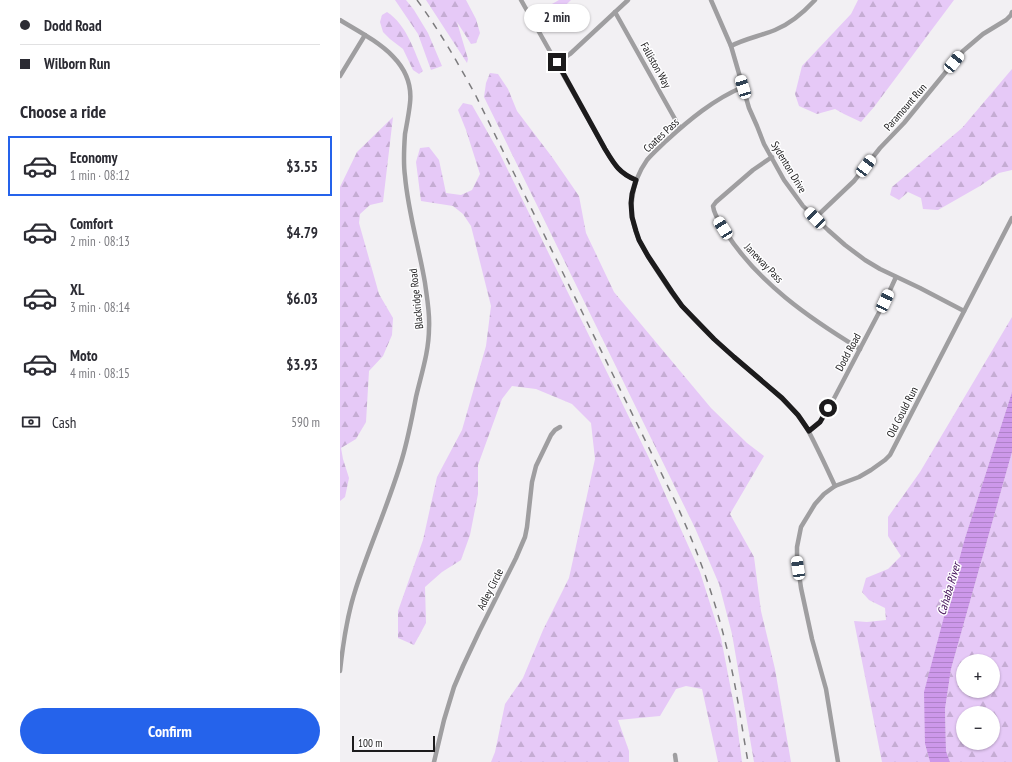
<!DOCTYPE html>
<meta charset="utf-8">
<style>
:root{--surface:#fff;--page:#f2f2f3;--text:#2b2b33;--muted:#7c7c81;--line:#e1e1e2;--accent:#2563eb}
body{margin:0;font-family:"PT Sans Narrow",sans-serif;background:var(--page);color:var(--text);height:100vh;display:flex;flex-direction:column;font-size:15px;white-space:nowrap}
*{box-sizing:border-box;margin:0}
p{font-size:13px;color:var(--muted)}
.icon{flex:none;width:22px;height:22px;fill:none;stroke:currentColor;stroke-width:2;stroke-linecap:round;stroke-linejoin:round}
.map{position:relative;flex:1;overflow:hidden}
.panel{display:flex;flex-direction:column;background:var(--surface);width:340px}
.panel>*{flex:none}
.hud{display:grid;align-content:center;height:88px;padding:0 20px;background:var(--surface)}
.fabs{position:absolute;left:616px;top:654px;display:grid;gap:8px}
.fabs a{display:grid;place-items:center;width:44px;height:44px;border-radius:50%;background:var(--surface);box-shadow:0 1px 3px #0004;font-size:20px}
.scale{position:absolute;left:12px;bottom:10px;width:83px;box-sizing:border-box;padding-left:4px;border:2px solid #1c1b1c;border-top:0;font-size:11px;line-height:14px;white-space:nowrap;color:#1c1b1c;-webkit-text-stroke:3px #fefeff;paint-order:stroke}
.end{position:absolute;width:18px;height:18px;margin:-9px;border:5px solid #1c1b1c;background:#fff;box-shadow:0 0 0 2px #fff}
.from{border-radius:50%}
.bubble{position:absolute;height:28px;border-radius:14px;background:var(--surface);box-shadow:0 1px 3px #0004;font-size:13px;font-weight:600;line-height:28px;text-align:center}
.car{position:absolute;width:12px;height:24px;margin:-12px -6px;border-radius:5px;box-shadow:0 0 3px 1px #0007;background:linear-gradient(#fff 24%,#345 0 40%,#fff 0 76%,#345 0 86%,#fff 0)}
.hud b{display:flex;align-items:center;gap:14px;height:38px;font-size:15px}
.hud b+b{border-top:1px solid var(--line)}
.hud i{width:10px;height:10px;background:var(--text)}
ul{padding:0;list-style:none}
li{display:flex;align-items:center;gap:12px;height:60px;margin:0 8px 6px;padding:0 12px;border:2px solid transparent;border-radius:0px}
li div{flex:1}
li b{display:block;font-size:15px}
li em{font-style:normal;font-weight:600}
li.selected{border-color:var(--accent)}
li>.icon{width:36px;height:36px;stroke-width:1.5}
h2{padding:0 20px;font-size:18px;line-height:48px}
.pay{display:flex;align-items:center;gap:10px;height:44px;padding:0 20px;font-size:15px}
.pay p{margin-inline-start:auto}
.cta{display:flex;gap:8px;margin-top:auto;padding:8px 20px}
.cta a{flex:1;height:46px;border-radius:24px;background:var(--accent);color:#fff;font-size:16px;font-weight:600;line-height:46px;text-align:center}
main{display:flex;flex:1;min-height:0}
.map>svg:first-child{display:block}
</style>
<main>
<section class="panel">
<div class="hud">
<b><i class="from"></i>Dodd Road</b>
<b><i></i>Wilborn Run</b>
</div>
<h2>Choose a ride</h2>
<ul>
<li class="selected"><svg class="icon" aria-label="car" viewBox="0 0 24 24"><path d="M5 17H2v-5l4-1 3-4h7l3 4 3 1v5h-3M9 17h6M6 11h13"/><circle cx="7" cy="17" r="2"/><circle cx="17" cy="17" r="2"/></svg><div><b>Economy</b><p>1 min · 08:12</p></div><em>$3.55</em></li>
<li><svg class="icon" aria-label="car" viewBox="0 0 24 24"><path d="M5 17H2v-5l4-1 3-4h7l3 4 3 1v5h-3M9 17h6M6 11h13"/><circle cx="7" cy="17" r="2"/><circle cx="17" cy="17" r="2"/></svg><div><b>Comfort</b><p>2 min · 08:13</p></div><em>$4.79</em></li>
<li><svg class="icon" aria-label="car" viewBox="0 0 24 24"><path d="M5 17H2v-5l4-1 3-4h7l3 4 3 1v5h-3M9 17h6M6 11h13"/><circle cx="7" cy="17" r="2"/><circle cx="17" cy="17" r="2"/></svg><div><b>XL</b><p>3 min · 08:14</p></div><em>$6.03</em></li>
<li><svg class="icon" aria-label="car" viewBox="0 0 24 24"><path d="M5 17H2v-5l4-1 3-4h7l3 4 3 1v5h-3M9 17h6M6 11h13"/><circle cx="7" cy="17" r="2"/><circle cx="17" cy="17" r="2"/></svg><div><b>Moto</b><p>4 min · 08:15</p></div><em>$3.93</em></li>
</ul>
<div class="pay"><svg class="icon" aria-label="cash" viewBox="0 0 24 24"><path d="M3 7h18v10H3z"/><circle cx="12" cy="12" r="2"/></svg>Cash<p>590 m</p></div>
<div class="cta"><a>Confirm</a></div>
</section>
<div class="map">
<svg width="672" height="762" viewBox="0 0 672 762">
<defs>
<pattern id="forest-firs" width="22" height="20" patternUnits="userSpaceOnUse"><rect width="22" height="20" fill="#e6c9f7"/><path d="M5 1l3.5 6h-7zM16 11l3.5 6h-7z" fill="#c5acd3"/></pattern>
<pattern id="water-rules" width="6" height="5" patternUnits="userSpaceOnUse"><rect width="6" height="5" fill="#cd98ea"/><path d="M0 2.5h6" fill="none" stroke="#af82c8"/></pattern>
</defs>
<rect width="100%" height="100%" fill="#f2f0f3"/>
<!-- forest -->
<g fill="url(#forest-firs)" fill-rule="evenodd">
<polygon points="55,0 66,0 74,10 88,33 102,66 91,70 78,34"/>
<polygon points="86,0 126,0 136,19 140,33 136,43 131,44 117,22 128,59 127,63"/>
<polygon points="518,0 614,0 534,107 521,122 504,114 495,109 477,114 459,106 455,94 462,66 511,14"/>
<path d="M47,12C67,25 74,51 83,71L79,74L73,70L63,49L50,39L43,32L40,22L42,15Z"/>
<polygon points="672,69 672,170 659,173 640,186 598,210 583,209 581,198 568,192 559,200 550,195 552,187 622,128"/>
<polygon points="150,73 158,74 168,89 177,111 212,157 239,196 246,233 274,292 371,408 407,443 424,456 390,514 414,557 421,611 435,669 451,762 414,762 392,634 379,584 355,528 144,97 146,83"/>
<polygon points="123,103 132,105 160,154 309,458 360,572 381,638 396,716 402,762 378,762 362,689 346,686 336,689 320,716 278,720 289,751 289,762 151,762 155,752 165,704 183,678 203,630 229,578 255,459 251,423 232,404 196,389 172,386 162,399 138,465 138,494 130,535 121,560 102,572 85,587 86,623 74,645 58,638 58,611 83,540 97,477 122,430 146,346 151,306 131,226 123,214 113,206 81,201 76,162 80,148 89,147 99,160 106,193 121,195 132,190 140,174 126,130 118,110"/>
<polygon points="53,117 43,202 30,205 20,214 19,223 39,294 53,318 52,335 43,356 29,371 26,422 16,439 1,448 3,459 9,478 5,497 0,501 0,187 17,152"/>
<polygon points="672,317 672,392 625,538 585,744 590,762 542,762 514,621 527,622 546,620 545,608 529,600 522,592 526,578 548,569 561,556 548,536 548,517 580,472"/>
<path d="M672,452V762H610L606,751L605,709L611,669ZM623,661H653V691H623ZM623,713H653V743H623Z"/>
</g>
<!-- green -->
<polygon fill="#e6c9f7" points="219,0 231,0 204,26 196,13"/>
<!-- water -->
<polygon fill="url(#water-rules)" points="672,392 672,452 611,669 605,709 606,751 610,762 590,762 585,744 584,692 625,538"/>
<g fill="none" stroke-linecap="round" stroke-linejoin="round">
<!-- street -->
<g stroke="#9f9ea0" stroke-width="4.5">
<path d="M181,0L265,149C274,164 279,173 296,180"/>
<polyline points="371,0 391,46 409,108 417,126 424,144 444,180 463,206 488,230 505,245 525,260 540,269 580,288 624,311"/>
<polyline points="275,12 340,128"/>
<path d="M0,20C31,39 75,59 70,103C69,113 67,123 65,134C64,148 63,162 65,176C68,212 79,247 85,283C87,298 90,313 89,328C89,352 81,375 76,397C72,418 68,439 62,459C49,503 30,545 16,588C7,615 3,643 0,671"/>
<path d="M391,46C404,39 420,36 435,30C450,24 464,12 475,0"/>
<polyline points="217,63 230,54 288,0"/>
<polyline points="0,76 25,35"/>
<path d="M403,87C374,99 349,120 326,141C320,147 313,153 307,160C290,184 287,213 299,240C304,250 310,260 316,269C324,281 332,295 342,306C358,324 376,342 394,357C415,376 438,392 457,414C466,424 471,436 477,448C483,460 489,473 495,486"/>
<path d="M432,157L413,170L376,202L373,206C374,215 380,223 385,231C417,282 469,318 520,349"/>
<polyline points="475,218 514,181 540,148 564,123 623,51 643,34 666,20 671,15 672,12"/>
<polyline points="469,431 480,422 489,408 545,301 556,277"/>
<polyline points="335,755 336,762"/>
<polyline points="94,762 104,720 114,687 123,666 139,632 176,558 185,537 187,527 192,482 196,466 211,435 215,430 220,427"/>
<polyline points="498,762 486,689 472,639 461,588 457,559 457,547 461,527 475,504 484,494 495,486 519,477 531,470 545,460 550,455 672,218"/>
</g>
<!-- rail -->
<path stroke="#7c7b7d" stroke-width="1.5" stroke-dasharray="7 7" stroke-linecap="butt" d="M77,0C99,30 118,63 136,96L335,501C356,547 374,595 386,645C396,683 401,723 408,762"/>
</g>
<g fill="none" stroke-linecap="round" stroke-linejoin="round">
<!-- route -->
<path stroke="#1c1b1c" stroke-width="5" d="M217,62L265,149C274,164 279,173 296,180L292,194L291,203L292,217L296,231L299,240L308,256L332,292L342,306L374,339L394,357L442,398L458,415L469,431L480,422L488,408"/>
</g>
<g text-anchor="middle" stroke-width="3" stroke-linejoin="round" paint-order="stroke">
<!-- street labels -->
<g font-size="11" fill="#1c1b1c" stroke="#fefeff">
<text transform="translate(316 65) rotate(61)" y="4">Falliston Way</text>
<text transform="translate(565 107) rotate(-49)" y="4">Paramount Run</text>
<text transform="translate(321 135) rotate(-43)" y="4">Coates Pass</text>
<text transform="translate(449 167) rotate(59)" y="4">Sydenton Drive</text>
<text transform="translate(424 263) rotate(46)" y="4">Janeway Pass</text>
<text transform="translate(76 299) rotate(-96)" y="4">Blackridge Road</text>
<text transform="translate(508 352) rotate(-62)" y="4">Dodd Road</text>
<text transform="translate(562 412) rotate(-63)" y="4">Old Gould Run</text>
<text transform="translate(150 589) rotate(-63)" y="4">Adley Circle</text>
</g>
<!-- water labels -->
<g font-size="12" font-style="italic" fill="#3e0a54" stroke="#fefeff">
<text transform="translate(609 589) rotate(-73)" y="4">Cahaba River</text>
</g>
</g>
</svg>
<div class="fabs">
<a>+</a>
<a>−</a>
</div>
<div class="scale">100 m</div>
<i class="end from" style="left:488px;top:408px"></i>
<i class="end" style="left:217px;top:62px"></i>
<div class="bubble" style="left:184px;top:4px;width:66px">2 min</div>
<i class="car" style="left:614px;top:62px;rotate:39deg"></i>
<i class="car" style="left:403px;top:87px;rotate:343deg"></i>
<i class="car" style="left:526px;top:166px;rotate:37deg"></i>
<i class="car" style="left:475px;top:218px;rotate:316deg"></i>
<i class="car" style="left:383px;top:228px;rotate:328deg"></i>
<i class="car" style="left:545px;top:301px;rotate:25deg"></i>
<i class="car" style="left:458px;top:568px;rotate:352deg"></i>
</div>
</main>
